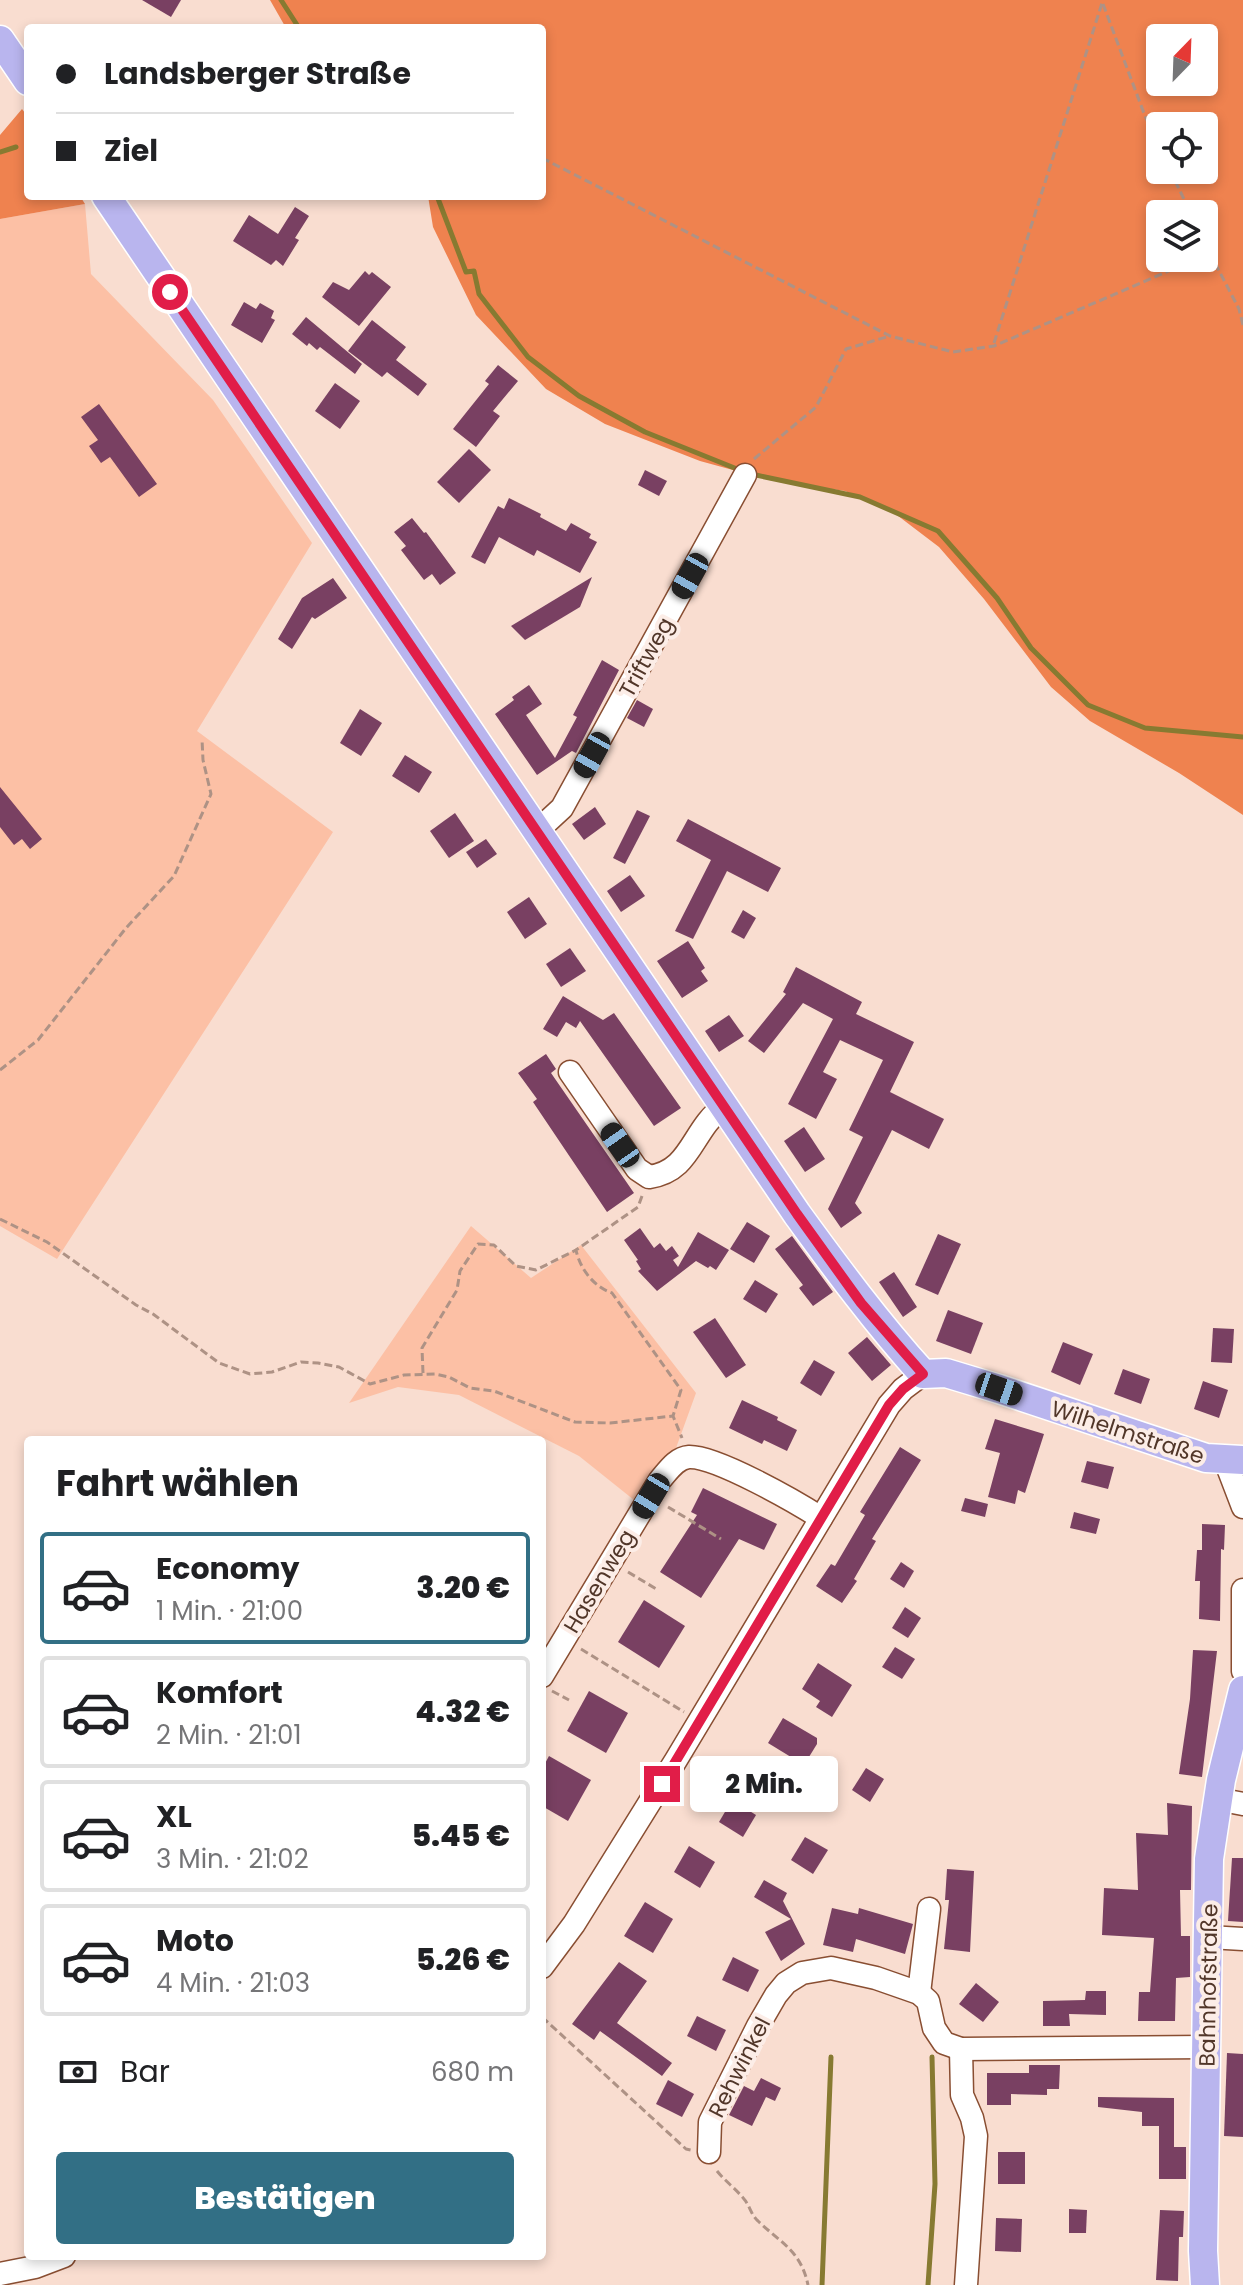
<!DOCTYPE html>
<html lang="de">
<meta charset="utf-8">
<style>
:root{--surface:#fff;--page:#f6f6f6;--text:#202124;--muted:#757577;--line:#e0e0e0;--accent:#326f85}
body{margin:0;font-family:Poppins,sans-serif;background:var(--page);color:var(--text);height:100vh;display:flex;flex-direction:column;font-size:30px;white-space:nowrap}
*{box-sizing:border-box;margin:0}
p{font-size:26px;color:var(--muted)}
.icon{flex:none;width:44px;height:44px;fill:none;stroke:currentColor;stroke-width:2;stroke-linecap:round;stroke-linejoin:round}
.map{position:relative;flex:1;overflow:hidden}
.sheet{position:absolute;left:24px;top:1436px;width:522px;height:824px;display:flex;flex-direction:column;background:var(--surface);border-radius:8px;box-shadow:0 4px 12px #0003}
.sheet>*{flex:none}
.guide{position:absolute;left:24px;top:24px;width:522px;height:176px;border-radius:8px;box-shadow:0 4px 12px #0003;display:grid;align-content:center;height:176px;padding:0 32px;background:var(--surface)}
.needle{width:52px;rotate:23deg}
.fabs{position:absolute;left:1146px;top:24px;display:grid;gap:16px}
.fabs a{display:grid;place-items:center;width:72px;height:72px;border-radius:8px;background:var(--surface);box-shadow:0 4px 12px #0003;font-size:40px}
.end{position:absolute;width:36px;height:36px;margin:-18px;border:10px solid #e11d48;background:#fff;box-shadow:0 0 0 4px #fff}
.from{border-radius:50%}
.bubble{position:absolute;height:56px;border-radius:8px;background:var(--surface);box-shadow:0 4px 12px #0003;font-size:26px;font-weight:800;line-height:56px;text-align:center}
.car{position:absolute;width:24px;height:48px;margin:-24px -12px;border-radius:10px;box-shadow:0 0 6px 2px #0007;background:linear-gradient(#222 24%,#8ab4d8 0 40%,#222 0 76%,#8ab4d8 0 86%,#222 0)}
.guide b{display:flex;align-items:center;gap:28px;height:76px;font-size:30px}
.guide b+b{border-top:2px solid var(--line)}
.guide i{width:20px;height:20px;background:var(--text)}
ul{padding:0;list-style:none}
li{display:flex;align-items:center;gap:24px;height:112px;margin:0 16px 12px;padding:0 16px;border:4px solid var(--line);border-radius:8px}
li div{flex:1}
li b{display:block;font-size:30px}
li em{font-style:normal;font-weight:800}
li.current{border-color:var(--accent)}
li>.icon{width:72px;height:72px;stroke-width:1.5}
h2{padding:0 32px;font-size:36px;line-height:96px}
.pay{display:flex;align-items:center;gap:20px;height:88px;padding:0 32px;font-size:30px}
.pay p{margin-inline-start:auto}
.cta{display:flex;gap:16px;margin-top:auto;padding:16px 32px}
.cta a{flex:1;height:92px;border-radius:8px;background:var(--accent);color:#fff;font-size:32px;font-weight:800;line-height:92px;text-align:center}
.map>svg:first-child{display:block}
</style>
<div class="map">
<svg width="1243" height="2285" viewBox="0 0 1243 2285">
<rect width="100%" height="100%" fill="#f9ddd0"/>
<!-- green -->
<g fill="#fcc0a5">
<polygon points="85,204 91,274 213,400 312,543 197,731 333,832 57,1259 0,1226 0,219"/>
<polygon points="471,1226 531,1278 581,1245 696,1393 676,1448 652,1472 634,1500 579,1456 459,1395 398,1387 349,1403"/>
</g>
<!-- forest -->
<g fill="#ef824f" fill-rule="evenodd">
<path d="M270,0H1243V815L1179,773L1090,721L1051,687L984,599L939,547L889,509L845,491L769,480L700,461L605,424L546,389L476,315L433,227L428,196H542V28H286ZM1160,38H1204V82H1160ZM1160,126H1204V170H1160ZM1160,214H1204V258H1160Z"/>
<polygon points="22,109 28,117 28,196 80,196 85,204 0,219 0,135"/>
</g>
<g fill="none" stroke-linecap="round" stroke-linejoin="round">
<!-- stream -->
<g stroke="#877a31" stroke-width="5">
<polyline points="281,0 299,28"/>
<polyline points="0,152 16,147"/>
<polyline points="437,196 466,272 474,271 479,294 528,357 579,396 645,432 742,471"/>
<polyline points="751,474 860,497 938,531 997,598 1031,648 1088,705 1145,728 1243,737"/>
<polyline points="822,2285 831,2057"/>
<polyline points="928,2285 935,2184 932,2057"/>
</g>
</g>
<!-- building -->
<g fill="#794062">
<polygon points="142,0 181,0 171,17"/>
<polygon points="295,207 309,216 295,238 299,240 283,266 276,260 271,265 233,241 249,215 278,234"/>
<polygon points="365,271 369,275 372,272 391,287 359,326 322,297 333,282 349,290"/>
<polygon points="244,302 256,309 260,303 274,311 271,318 275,320 262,343 231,325"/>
<polygon points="306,317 362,364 355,374 320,347 317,350 309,343 307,346 292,334"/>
<polygon points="372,320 406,347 396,360 427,384 418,396 387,372 382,377 348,351"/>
<polygon points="498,365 518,381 493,411 500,416 476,447 453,429 489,384 485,381"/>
<polygon points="335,383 360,401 340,429 315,411"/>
<polygon points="99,404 157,484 139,497 110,457 101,463 89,446 98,440 81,417"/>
<polygon points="469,449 491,470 459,503 437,482"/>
<polygon points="645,470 667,481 659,496 638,485"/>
<polygon points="509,498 541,514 540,517 566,531 571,523 591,534 589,538 597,542 580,573 537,550 534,556 499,537 485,564 471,557 498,506 504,509"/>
<polygon points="412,518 424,533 426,532 456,573 440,585 432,574 424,580 401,550 406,546 394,532"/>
<polygon points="592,577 580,607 525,640 511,626"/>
<polygon points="333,578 347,598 315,619 312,617 292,649 278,639 302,598"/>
<polygon points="602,660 619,670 576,753 572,751 537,775 495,714 514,700 512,697 529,685 542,704 526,715 555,758 577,717 573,715"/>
<polygon points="637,700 653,709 644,727 627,718"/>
<polygon points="360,709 382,723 361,756 340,743"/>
<polygon points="405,755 432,772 419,793 392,776"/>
<polygon points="0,787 42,839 30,849 22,839 14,845 0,827"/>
<polygon points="595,807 606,824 584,840 572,824"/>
<polygon points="637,810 650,816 625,864 613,858"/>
<polygon points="455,813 474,841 449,858 430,831"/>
<polygon points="688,819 781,868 768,892 727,871 693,939 675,931 711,860 676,841"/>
<polygon points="486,839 497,854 477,868 466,852"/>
<polygon points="630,875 645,896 621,912 607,891"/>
<polygon points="529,897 547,924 525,939 507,912"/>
<polygon points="743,910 756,918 744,939 731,932"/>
<polygon points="688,941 705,968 701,971 708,981 682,998 657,961"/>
<polygon points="570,948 586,971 561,987 546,964"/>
<polygon points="796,967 862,1002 856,1014 914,1042 890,1092 944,1119 929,1149 892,1130 855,1203 862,1213 841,1228 828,1209 863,1137 849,1130 883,1060 840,1040 823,1072 837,1079 816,1119 788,1104 833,1019 803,1003 764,1053 748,1041 786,994 783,992"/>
<polygon points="563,996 603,1020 614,1013 681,1108 654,1126 580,1021 576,1028 566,1022 557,1037 543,1029"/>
<polygon points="729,1015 744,1036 719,1052 705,1031"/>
<polygon points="546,1054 556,1069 551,1073 634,1193 607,1212 533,1102 537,1099 518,1073"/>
<polygon points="804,1127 825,1159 805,1172 784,1141"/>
<polygon points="747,1222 770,1236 754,1263 730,1249"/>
<polygon points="640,1228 654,1248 660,1243 666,1251 672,1246 679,1256 673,1260 678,1267 698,1232 729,1250 716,1270 710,1266 708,1268 696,1261 657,1291 638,1271 641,1269 636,1261 638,1260 624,1240"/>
<polygon points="938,1234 961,1244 938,1295 915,1285"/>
<polygon points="792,1236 833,1292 813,1306 799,1288 803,1285 775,1249"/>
<polygon points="894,1272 917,1307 903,1317 879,1282"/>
<polygon points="755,1280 778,1294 766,1313 743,1299"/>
<polygon points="948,1310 983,1323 971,1354 936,1341"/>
<polygon points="715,1318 746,1365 726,1378 693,1332"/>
<polygon points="1213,1328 1234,1329 1232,1363 1211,1362"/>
<polygon points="867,1337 891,1365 872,1381 848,1353"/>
<polygon points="1063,1342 1093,1354 1080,1385 1051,1372"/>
<polygon points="814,1360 835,1372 821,1396 800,1383"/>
<polygon points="1123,1369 1150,1379 1141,1404 1114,1394"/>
<polygon points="1203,1381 1228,1390 1219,1418 1194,1409"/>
<polygon points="742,1400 778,1417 777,1420 797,1430 787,1451 764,1440 762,1444 729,1428"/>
<polygon points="995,1419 1044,1434 1025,1493 1018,1490 1015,1504 988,1497 1000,1453 985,1449"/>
<polygon points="900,1447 921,1460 872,1539 876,1541 854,1579 857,1581 842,1603 816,1586 831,1564 835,1566 865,1515 860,1512"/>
<polygon points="1087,1461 1114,1467 1108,1489 1081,1482"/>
<polygon points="703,1488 777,1524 764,1550 739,1539 701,1598 660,1572 697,1515 691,1512"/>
<polygon points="965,1498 988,1504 985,1517 961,1511"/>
<polygon points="1074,1512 1100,1519 1096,1534 1070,1528"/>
<polygon points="1202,1524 1225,1525 1224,1550 1221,1549 1220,1621 1199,1619 1200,1581 1195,1581 1197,1550 1202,1550"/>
<polygon points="901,1562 914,1571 904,1588 890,1579"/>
<polygon points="644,1600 685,1626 659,1668 618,1642"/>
<polygon points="905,1607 921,1618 908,1638 892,1628"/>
<polygon points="895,1647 915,1659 902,1679 882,1667"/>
<polygon points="1193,1650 1217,1651 1202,1777 1179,1774 1190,1699"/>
<polygon points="818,1663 852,1685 832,1717 816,1707 820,1701 802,1689"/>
<polygon points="589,1691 628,1713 606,1753 567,1731"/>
<polygon points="783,1718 817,1738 817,1744 804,1765 768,1743"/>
<polygon points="549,1756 591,1780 568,1821 542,1806 542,1769"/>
<polygon points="866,1768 884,1779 870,1802 852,1790"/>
<polygon points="732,1800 756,1815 743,1837 719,1822"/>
<polygon points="1167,1803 1192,1806 1191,1890 1180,1890 1181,1936 1190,1936 1190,1977 1176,1978 1175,2021 1138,2021 1139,1992 1150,1992 1154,1938 1102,1935 1104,1888 1138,1890 1136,1833 1168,1835"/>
<polygon points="805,1837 828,1850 813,1874 791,1860"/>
<polygon points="689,1846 715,1862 700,1888 674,1872"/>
<polygon points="1232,1858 1243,1858 1243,1922 1228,1921"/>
<polygon points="947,1869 974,1871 970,1952 944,1949 949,1900 945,1900"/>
<polygon points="764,1880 787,1893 783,1901 805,1944 781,1961 765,1932 791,1919 754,1897"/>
<polygon points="645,1902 673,1919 653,1953 624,1936"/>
<polygon points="832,1908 858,1914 859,1908 913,1924 905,1954 856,1939 853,1952 823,1945"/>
<polygon points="733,1957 759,1970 748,1992 722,1980"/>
<polygon points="619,1962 647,1981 617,2023 672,2063 662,2076 600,2031 594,2040 572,2024"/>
<polygon points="976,1983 999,2002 983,2022 959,2004"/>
<polygon points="1086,1991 1106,1991 1106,2015 1069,2014 1070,2026 1043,2026 1043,2001 1085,2000"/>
<polygon points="697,2016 726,2030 716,2051 687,2036"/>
<polygon points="1227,2053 1243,2054 1243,2137 1224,2136"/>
<polygon points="1029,2065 1060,2065 1059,2089 1047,2089 1047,2095 1011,2094 1011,2105 987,2105 987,2073 1029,2073"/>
<polygon points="761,2078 781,2088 775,2101 766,2097 752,2126 729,2115 744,2086 754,2091"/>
<polygon points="668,2080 694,2094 682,2117 656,2104"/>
<polygon points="1098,2097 1174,2098 1174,2147 1186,2147 1186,2179 1159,2179 1159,2126 1142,2126 1142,2112 1098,2107"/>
<rect x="998" y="2152" width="27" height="32"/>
<polygon points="1069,2209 1087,2210 1086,2233 1069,2233"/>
<polygon points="1160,2210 1184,2211 1183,2237 1179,2237 1178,2281 1156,2280"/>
<polygon points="996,2218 1022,2219 1021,2252 995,2251"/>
</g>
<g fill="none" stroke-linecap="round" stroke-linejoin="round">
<!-- minor casing -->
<g stroke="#894e32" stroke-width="25">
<g id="minor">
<polyline points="536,832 562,808 745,475"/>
<path d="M570,1072L637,1169L649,1177C692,1171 691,1130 724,1106"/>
<polyline points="1225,1460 1243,1507"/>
<polyline points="1243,1590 1243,1671"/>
<path d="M542,1676L660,1480C668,1471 676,1458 689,1457C716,1456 796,1502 821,1518"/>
<polyline points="1217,1799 1243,1804"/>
<polyline points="1209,1937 1243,1939"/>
<polyline points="542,1967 574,1924 676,1760 889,1405 903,1389 923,1374"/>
<polyline points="919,1993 929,1909"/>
<polyline points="961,2049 962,2095 972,2118 976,2136 966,2285"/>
<polyline points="709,2152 710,2122 758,2026 776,1995 786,1983 802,1973 831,1968 876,1978 919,1993 928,2001 934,2028 944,2043 961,2049 1207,2047"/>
<polyline points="0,2274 35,2267 64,2256"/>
</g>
</g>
<!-- major casing -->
<g stroke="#fff" stroke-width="31">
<g id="major">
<polyline points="0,40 28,81"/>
<path d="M106,196L797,1214C837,1269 877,1323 923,1374L946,1373L999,1389L1206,1458L1243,1460"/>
<polyline points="1205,2285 1203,2251 1209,1859 1221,1780 1243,1690"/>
</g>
</g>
<!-- path -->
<g stroke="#ae9285" stroke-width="3" stroke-dasharray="8 4" stroke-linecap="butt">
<polyline points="1103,4 1145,116 1160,148"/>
<polyline points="542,158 890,336 953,352 994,346 1199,258"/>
<polyline points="1170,170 1191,214"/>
<polyline points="1204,242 1239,309 1243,325"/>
<polyline points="994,343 1103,0"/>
<polyline points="754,459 816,407 846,349 890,336"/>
<polyline points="0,1070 38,1040 126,928 174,876 211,794 203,760 202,739"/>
<path d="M642,1196L638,1207L576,1250C580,1269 594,1287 612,1293L681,1390L673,1416L682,1438"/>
<polyline points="0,1219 47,1242 136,1305 153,1314 219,1363 250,1374 272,1372 301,1362 318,1363 339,1367 370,1384 404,1375 435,1374 449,1377 470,1388 494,1391 575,1422 610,1423 673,1416"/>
<polyline points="423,1373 422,1348 457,1290 460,1271 478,1244 494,1245 516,1266 536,1270 576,1250"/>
<polyline points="668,1507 721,1539"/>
<polyline points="628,1572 658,1590"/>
<polyline points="581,1649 684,1712"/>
<polyline points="552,1691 569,1700"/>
<polyline points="542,2017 686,2149 691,2150"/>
<path d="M717,2171C725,2181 736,2189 744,2199C750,2206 751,2215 758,2221C781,2243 801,2251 808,2285"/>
</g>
<!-- minor -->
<use href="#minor" stroke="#fff" stroke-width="22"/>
<!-- major -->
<use href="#major" stroke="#b9b5ee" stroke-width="28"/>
</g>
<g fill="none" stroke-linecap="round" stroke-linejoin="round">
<!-- route -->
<polyline stroke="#e11d48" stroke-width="10" points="170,292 797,1214 861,1303 923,1374 903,1389 889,1405 662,1784"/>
</g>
<g text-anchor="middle" stroke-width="8" stroke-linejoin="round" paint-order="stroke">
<!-- street labels -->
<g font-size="22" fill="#513629" stroke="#fcede7">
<text transform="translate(646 657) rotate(-61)" y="8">Triftweg</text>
<text transform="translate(1128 1432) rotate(18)" y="8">Wilhelmstraße</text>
<text transform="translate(599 1581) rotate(-59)" y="8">Hasenweg</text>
<text transform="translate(1208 1985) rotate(-89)" y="8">Bahnhofstraße</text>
<text transform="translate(739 2067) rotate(-63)" y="8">Rehwinkel</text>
</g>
</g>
</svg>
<div class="fabs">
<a><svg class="needle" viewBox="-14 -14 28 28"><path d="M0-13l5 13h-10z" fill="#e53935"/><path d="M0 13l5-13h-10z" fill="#757577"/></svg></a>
<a><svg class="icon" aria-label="locate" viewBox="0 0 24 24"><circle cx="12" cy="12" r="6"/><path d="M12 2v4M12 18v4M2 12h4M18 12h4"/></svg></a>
<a><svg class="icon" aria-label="layers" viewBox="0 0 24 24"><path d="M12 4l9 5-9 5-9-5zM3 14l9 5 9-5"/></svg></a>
</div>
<i class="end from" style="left:170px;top:292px"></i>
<i class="end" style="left:662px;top:1784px"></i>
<div class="bubble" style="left:690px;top:1756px;width:148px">2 Min.</div>
<i class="car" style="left:690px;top:576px;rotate:209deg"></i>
<i class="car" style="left:592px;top:755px;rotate:209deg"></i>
<i class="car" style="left:620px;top:1145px;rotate:325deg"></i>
<i class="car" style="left:999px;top:1389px;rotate:109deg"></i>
<i class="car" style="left:651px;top:1496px;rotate:211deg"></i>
<div class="guide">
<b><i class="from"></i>Landsberger Straße</b>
<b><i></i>Ziel</b>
</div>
<section class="sheet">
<h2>Fahrt wählen</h2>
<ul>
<li class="current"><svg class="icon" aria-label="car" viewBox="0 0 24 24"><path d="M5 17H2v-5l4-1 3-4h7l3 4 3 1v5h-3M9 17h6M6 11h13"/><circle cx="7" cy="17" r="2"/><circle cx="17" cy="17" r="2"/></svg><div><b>Economy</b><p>1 Min. · 21:00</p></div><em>3.20 €</em></li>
<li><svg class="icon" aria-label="car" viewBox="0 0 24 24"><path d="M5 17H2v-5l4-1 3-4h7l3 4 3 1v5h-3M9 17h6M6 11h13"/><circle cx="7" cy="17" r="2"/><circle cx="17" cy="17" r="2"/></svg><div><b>Komfort</b><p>2 Min. · 21:01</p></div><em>4.32 €</em></li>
<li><svg class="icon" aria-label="car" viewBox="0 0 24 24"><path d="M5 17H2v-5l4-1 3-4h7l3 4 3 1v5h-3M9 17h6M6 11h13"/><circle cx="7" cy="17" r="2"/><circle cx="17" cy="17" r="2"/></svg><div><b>XL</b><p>3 Min. · 21:02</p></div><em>5.45 €</em></li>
<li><svg class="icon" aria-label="car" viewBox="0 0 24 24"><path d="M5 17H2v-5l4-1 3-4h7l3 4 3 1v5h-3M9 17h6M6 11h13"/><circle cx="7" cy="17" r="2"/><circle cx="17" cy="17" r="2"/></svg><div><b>Moto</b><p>4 Min. · 21:03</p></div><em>5.26 €</em></li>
</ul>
<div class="pay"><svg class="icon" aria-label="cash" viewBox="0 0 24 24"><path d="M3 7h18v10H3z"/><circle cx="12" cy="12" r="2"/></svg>Bar<p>680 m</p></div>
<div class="cta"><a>Bestätigen</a></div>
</section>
</div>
